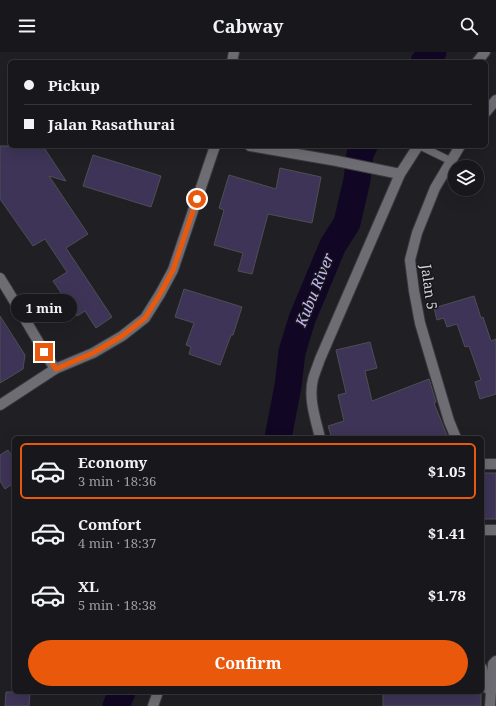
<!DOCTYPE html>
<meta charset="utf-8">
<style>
:root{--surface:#18171b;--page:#212024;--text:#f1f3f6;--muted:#9f9fa3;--line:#36363a;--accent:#ea580c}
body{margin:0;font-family:"Noto Serif",serif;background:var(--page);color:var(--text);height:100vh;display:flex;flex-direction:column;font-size:15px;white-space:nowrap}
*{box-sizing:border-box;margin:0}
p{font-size:13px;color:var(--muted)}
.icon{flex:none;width:22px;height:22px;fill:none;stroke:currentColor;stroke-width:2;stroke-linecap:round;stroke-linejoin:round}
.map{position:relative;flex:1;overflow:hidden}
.drawer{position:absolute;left:12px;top:384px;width:472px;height:258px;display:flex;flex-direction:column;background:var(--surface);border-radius:6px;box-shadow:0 4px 16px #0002,0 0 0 1px var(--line)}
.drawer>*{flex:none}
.banner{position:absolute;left:8px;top:8px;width:480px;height:88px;border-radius:6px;box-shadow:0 4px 16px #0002,0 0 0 1px var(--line);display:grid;align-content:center;height:88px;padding:0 16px;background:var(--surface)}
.buttons{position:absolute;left:448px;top:108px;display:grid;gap:8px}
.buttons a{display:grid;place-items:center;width:36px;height:36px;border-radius:50%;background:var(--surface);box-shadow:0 4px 16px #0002,0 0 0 1px var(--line);font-size:20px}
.end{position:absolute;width:18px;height:18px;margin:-9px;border:5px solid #ea580c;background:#fff;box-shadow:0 0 0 2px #fff}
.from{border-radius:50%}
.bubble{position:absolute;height:28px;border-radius:14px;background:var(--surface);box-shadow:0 4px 16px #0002,0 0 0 1px var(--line);font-size:13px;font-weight:700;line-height:28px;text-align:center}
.banner b{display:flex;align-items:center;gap:14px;height:38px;font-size:15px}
.banner b+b{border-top:1px solid var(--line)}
.banner i{width:10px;height:10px;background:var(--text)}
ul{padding:7px 0 0;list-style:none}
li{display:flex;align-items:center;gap:12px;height:56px;margin:0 8px 6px;padding:0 8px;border:2px solid transparent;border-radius:6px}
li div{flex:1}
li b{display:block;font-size:15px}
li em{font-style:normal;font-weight:700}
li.selected{border-color:var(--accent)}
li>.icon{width:36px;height:36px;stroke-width:1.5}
.primary-button{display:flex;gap:8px;margin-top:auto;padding:8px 16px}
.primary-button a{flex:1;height:46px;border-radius:24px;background:var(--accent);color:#fff;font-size:16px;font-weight:700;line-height:46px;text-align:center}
header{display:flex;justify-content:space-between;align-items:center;height:52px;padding:0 16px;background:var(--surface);font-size:18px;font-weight:700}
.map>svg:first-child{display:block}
</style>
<header><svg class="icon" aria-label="menu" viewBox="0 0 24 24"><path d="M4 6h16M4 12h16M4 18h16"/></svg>Cabway<svg class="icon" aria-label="search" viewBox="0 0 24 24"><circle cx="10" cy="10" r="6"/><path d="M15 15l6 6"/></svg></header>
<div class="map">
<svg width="496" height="654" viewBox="0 0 496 654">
<rect width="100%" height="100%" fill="#201f24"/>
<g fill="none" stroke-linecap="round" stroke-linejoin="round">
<!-- river -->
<g stroke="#110725" stroke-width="27">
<polyline points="424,10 433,0"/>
<polyline points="278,386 288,334 292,300 302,267 333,193 347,171 357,128 360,102 364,94"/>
<polyline points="116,654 122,640"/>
</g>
</g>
<!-- building -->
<g fill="#3d3457" stroke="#4f4e54">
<polygon points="0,94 43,94 66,129 49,124 88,182 66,196 112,265 96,276 85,259 77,264 53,229 67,220 45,187 33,194 0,147"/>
<polygon points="93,103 161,124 151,155 83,134"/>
<polygon points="280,116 321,125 312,171 268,162 252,222 238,219 243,201 214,193 224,158 219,156 229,123 276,137"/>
<polygon points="184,237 242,255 233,283 231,283 220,313 189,302 191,295 186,293 194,271 175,265"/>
<polygon points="474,244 481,266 483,265 491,289 496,287 496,342 480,347 475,330 481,328 469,294 465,295 457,272 447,275 444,266 437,268 434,256"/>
<polygon points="0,264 25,303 23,317 0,331"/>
<polygon points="370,290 377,316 365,319 372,349 429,327 436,350 434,351 448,386 332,386 328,374 344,369 338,343 346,341 336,298"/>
<polygon points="8,398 14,407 14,431 5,437 0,429 0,403"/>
<rect x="482" y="421" width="14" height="46"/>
<polygon points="6,640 30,640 29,654 5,654"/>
<rect x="383" y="640" width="98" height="14"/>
</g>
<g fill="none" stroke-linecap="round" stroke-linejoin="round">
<!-- lane casing -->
<g stroke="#3b3a3e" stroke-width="9">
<polyline id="lane" points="420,94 451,109"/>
</g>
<!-- street casing -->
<g stroke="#3b3a3e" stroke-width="12">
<g id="street">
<polyline points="232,10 234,0"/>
<polyline points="477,10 485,0"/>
<polyline points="486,60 496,48"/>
<polyline points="250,94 337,109 400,122"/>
<polyline points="55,317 93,301 122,284 145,266 160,242 173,218 215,94"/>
<path d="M320,386C316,368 308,347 313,327C315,320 318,313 320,307L400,122L418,94"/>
<polyline points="456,386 449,369 420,271 414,239 410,208 417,181 435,136 460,94"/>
<polyline points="482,412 496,412"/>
<polyline points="482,478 496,478"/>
<polyline points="482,616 488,637"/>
<polyline points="153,654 158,640"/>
<polyline points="490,654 493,612 496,609"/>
</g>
</g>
<!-- secondary casing -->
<g stroke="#3b3a3e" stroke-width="12">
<path id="secondary" d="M0,226C19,256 36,287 55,317L0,353"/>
</g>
<!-- lane -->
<use href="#lane" stroke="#6f6d74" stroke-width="7"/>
<!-- street -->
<use href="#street" stroke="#6f6d74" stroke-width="10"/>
<!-- secondary -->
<use href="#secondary" stroke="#6f6d74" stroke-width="10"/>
</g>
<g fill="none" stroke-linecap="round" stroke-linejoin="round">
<!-- route -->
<polyline stroke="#ea580c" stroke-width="5" points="44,300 56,317 93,301 122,284 145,266 160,242 173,218 197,147"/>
</g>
<g text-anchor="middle" stroke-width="3" stroke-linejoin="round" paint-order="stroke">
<!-- street labels -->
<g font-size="14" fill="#d5d4d8" stroke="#17161b">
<text transform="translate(429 235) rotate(82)" y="5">Jalan 5</text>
</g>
<!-- water labels -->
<g font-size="15" font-style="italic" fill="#c6b6f6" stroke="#17161b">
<text transform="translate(315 238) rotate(-68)" y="5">Kubu River</text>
</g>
</g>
</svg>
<div class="buttons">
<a><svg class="icon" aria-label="layers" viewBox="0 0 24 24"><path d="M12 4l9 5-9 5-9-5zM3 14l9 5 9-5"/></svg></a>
</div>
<i class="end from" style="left:197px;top:147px"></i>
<i class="end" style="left:44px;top:300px"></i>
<div class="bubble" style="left:11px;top:242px;width:66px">1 min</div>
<div class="banner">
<b><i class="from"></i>Pickup</b>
<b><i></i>Jalan Rasathurai</b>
</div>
<section class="drawer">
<ul>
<li class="selected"><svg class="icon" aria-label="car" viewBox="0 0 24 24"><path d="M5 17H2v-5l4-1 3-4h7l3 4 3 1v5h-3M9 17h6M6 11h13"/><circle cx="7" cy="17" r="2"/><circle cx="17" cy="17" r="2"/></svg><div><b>Economy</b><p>3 min · 18:36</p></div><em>$1.05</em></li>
<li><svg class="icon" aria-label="car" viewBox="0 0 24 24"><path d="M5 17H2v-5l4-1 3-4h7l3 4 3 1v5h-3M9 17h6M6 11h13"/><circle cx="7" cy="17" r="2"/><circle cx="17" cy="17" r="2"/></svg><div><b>Comfort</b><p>4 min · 18:37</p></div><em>$1.41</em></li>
<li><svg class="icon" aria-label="car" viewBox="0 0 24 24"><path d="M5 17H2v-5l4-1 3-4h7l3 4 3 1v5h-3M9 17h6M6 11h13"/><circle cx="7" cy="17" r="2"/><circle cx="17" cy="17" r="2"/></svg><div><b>XL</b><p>5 min · 18:38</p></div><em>$1.78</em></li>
</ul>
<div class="primary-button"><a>Confirm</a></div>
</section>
</div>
